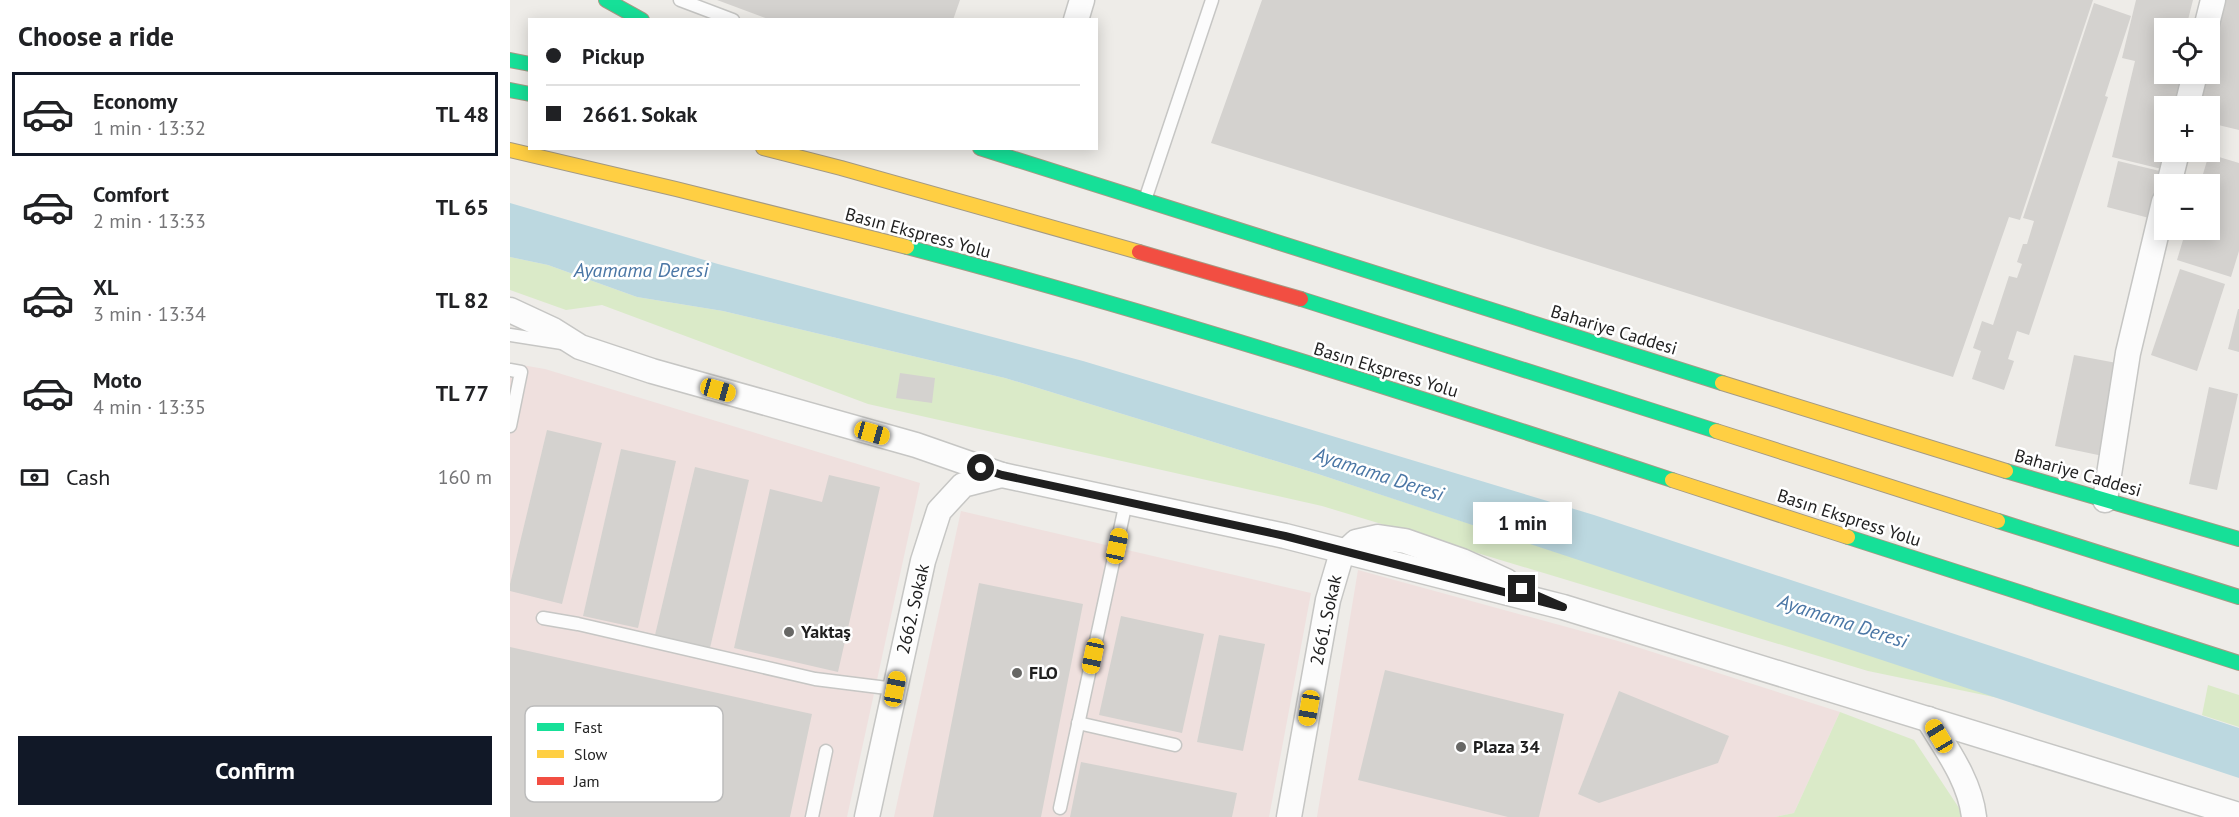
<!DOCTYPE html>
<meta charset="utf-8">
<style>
:root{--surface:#fff;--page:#f2f2f2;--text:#202124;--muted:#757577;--line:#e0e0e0;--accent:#111827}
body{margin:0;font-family:"PT Sans",sans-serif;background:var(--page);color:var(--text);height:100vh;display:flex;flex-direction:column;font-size:22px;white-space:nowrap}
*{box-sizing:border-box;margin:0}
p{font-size:20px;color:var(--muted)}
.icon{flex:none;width:33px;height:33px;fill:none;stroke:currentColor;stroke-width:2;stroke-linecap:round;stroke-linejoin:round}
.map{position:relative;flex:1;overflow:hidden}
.sheet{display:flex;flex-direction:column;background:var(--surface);width:510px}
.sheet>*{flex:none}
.hud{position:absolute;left:18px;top:18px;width:570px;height:132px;border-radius:0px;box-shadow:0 3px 15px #0003;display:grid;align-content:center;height:132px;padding:0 18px;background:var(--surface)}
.buttons{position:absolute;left:1644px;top:18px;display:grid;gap:12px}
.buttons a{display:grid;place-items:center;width:66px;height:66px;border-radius:0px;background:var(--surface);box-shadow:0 3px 15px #0003;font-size:30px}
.end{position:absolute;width:27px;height:27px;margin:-14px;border:8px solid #1f1f1f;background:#fff;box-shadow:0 0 0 3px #fff}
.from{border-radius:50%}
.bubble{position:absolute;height:42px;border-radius:0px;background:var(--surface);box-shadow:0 3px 15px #0003;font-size:20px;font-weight:700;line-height:42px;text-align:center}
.car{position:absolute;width:18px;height:36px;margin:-18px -9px;border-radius:8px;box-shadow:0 0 4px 2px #0007;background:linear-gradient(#f5c518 24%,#345 0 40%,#f5c518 0 76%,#345 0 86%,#f5c518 0)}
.hud b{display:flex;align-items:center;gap:21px;height:57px;font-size:22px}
.hud b+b{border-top:2px solid var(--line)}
.hud i{width:15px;height:15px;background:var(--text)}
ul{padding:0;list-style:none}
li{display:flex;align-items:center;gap:18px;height:84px;margin:0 12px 9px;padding:0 6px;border:3px solid transparent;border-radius:0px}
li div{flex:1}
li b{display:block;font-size:22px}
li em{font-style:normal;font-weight:700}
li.selected{border-color:var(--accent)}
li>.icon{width:54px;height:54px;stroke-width:1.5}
h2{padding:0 18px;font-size:27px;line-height:72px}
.pay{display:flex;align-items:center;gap:15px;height:66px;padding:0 18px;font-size:22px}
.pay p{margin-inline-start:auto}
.cta{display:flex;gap:12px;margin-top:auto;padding:12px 18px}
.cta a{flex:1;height:69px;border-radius:0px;background:var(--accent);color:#fff;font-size:24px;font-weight:700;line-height:69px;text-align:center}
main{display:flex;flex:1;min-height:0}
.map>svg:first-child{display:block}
</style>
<main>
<section class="sheet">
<h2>Choose a ride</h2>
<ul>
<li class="selected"><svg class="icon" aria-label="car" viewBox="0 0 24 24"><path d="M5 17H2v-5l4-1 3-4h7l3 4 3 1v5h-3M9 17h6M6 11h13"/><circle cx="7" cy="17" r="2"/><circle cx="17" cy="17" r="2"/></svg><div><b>Economy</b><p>1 min · 13:32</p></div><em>TL 48</em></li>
<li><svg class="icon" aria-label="car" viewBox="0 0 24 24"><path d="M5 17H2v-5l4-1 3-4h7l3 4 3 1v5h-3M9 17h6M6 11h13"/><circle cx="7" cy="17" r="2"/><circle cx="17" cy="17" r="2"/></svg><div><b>Comfort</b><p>2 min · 13:33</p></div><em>TL 65</em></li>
<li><svg class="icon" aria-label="car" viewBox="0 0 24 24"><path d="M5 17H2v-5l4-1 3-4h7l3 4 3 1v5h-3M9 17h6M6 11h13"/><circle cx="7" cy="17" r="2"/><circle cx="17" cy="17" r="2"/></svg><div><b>XL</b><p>3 min · 13:34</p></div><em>TL 82</em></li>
<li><svg class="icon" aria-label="car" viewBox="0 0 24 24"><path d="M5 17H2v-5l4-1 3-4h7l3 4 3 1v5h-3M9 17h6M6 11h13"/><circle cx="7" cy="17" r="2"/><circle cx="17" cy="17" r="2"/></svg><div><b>Moto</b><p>4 min · 13:35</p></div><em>TL 77</em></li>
</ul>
<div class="pay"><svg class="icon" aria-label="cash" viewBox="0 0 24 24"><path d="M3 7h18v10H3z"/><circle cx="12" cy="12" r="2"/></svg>Cash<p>160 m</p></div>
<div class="cta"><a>Confirm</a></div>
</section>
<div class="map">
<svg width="1729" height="817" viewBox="0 0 1729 817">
<rect width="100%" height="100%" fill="#eeece8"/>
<!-- commercial -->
<g fill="#efe0de">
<polygon points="0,363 35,369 410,483 337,817 0,817"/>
<polygon points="451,511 801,593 759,817 384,817"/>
<polygon points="848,570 1108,641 1330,712 1284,813 1265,817 807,817"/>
</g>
<!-- grass -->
<g fill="#daeac8">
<polygon points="0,257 38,265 127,297 213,311 495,378 808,474 1498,700 1358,671 812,506 358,404 92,305 56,310 0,290"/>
<polygon points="1698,685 1729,695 1729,727 1692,715"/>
<polygon points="1330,712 1404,740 1455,817 1265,817 1284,813"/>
</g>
<!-- water -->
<polygon fill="#bcd8e0" points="0,203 208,264 573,361 1084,515 1729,728 1729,778 808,474 495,378 213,311 127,297 38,265 0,257"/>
<!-- building -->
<g fill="#d4d2cf">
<polygon points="207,0 450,0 443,20 261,20"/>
<polygon points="752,0 1583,0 1510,220 1499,217 1443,377 701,143"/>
<polygon points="1626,0 1683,0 1676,28 1654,28 1654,74 1678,74 1671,106 1654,106 1654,152 1661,152 1656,170 1602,157 1625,61 1612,58"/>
<polygon points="1712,0 1729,0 1729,130 1700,123 1700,106 1688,106 1696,74 1700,74 1700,57"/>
<polygon points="1584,3 1621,16 1595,96 1598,97 1519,335 1507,331 1498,359 1504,361 1494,390 1462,379 1471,351 1463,348 1472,321 1483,325 1499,276 1507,278 1512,264 1507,262 1513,244 1517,244 1524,221 1513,218"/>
<polygon points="1699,154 1729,163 1729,251 1721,277 1667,260 1676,230 1700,230 1700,184 1690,184"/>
<polygon points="1608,161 1654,172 1643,219 1597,207"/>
<polygon points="1670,269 1715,284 1687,371 1641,355"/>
<polygon points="1728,309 1729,309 1729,352 1718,349"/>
<polygon points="1564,355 1612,364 1593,456 1545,446"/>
<polygon points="390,373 425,378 422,403 386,398"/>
<polygon points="1699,387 1728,394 1707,490 1679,484"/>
<polygon points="37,430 92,443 52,604 0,591 0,584"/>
<polygon points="111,449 166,461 128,628 73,616"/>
<polygon points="185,467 239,480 200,648 145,635"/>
<polygon points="319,475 370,487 328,672 224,648 260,489 312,502"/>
<polygon points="469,583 573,604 531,817 423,817"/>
<polygon points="611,616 694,634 672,733 589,715"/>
<polygon points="709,635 755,644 733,751 687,742"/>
<polygon points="0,647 302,714 280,817 0,817"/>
<polygon points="875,670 1054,714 1029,817 998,817 848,780"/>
<polygon points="1109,691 1219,736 1208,763 1089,803 1068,794"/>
<polygon points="571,762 727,793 722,817 560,817"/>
</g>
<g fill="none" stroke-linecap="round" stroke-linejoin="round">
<!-- lane casing -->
<g stroke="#c6c6c4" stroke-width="15">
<g id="lane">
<polyline points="170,0 223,20"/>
<polyline points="635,200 702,0"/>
<polyline points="0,335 52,343"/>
<polyline points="0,370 11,372 0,426"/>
<polyline points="33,618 68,624 305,679 385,689"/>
<polyline points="568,723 665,745"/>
<polyline points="550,808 616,502"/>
<polyline points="302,817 316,751"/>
</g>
</g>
<!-- street casing -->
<g stroke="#c6c6c4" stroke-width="27">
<g id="street">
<polyline points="566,20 572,0"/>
<polyline points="1696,28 1703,0"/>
<polyline points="1677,106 1685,74"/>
<polyline points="1659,184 1667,152"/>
<polyline points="0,310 43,330 70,347 142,371 406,445 492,475 775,536 1053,607 1729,815"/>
<polyline points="1595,500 1618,353 1654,202"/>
<path d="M1418,719C1437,750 1460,781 1464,817"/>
<polyline points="357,817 413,561 429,511 453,485 492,475"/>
<polyline points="779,817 818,600 831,556 846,542 868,537 895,541 952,561 996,581"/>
</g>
</g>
<!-- fast casing -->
<g stroke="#a49a84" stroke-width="16">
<g id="fast">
<polyline points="96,0 132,20"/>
<polyline points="0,60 20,64"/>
<polyline points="0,90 20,94"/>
<polyline points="470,148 1212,383"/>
<path d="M397,247C655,315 909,397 1162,480"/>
<polyline points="791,299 1206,431"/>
<polyline points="1496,471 1729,539"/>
<polyline points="1488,521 1729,597"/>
<polyline points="1338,537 1729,663"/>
</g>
</g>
<!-- slow casing -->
<g stroke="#a49a84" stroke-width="16">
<g id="slow">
<polyline points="253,148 331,168 629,252"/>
<polyline points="0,150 166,189 397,247"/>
<polyline points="1212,383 1496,471"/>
<polyline points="1206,431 1488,521"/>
<polyline points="1162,480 1338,537"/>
</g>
</g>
<!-- jam casing -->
<g stroke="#a49a84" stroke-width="16">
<polyline id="jam" points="629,252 791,299"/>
</g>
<!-- lane -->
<use href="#lane" stroke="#fcfcfc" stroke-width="12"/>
<!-- street -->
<use href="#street" stroke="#fcfcfc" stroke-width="24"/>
<!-- fast -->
<use href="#fast" stroke="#16e098" stroke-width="14"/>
<!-- slow -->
<use href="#slow" stroke="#ffcf43" stroke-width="14"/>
<!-- jam -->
<use href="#jam" stroke="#f24e42" stroke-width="14"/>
</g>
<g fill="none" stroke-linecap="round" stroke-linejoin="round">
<!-- route -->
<polyline stroke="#1f1f1f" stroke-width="8" points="471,468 492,475 775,536 1053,607 1012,589"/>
</g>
<!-- markers -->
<g fill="#676765" stroke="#fff" stroke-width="2">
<circle cx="279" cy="632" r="6"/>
<circle cx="507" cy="673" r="6"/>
<circle cx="951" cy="747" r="6"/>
</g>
<g text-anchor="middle" stroke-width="5" stroke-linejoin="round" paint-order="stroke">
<!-- street labels -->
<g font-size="18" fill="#1f1f1f" stroke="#fff">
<text transform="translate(408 233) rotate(15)" y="6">Basın Ekspress Yolu</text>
<text transform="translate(1104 330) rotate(17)" y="6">Bahariye Caddesi</text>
<text transform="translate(876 370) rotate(17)" y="6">Basın Ekspress Yolu</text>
<text transform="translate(1568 473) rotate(16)" y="6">Bahariye Caddesi</text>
<text transform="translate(1339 518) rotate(18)" y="6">Basın Ekspress Yolu</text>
<text transform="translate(403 609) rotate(-77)" y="6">2662. Sokak</text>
<text transform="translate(816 620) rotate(-78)" y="6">2661. Sokak</text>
</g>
<!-- poi labels -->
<g font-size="18" font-weight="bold" fill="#1f1f1f" stroke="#fff" text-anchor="start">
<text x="291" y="638">Yaktaş</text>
<text x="519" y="679">FLO</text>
<text x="963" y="753">Plaza 34</text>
</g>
<!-- water labels -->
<g font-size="20" font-style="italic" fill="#4a76a5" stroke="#fff">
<text x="131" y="277">Ayamama Deresi</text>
<text transform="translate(869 474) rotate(18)" y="7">Ayamama Deresi</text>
<text transform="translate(1333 621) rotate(18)" y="7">Ayamama Deresi</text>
</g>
</g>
<!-- legend -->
<rect x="15" y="706" width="198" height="96" rx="9" fill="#fff" stroke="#bcbcbc" stroke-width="1.5"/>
<rect x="27" y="723" width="27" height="8" fill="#16e098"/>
<rect x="27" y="750" width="27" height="8" fill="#ffcf43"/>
<rect x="27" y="777" width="27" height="8" fill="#f24e42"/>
<g font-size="16" fill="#1f1f1f">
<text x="64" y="733">Fast</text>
<text x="64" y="760">Slow</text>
<text x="64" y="787">Jam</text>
</g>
</svg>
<div class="buttons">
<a><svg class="icon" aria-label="locate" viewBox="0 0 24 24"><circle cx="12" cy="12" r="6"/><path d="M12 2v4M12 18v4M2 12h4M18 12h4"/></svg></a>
<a>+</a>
<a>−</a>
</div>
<i class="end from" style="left:471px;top:468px"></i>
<i class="end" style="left:1012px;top:589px"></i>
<div class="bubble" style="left:963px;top:502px;width:99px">1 min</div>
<i class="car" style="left:208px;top:390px;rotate:106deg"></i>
<i class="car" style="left:362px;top:433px;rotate:106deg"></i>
<i class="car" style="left:607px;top:546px;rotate:12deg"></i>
<i class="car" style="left:583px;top:656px;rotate:192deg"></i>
<i class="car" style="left:385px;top:689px;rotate:11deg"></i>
<i class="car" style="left:799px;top:708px;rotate:190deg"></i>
<i class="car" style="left:1429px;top:736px;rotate:329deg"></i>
<div class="hud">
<b><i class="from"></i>Pickup</b>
<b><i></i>2661. Sokak</b>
</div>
</div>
</main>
